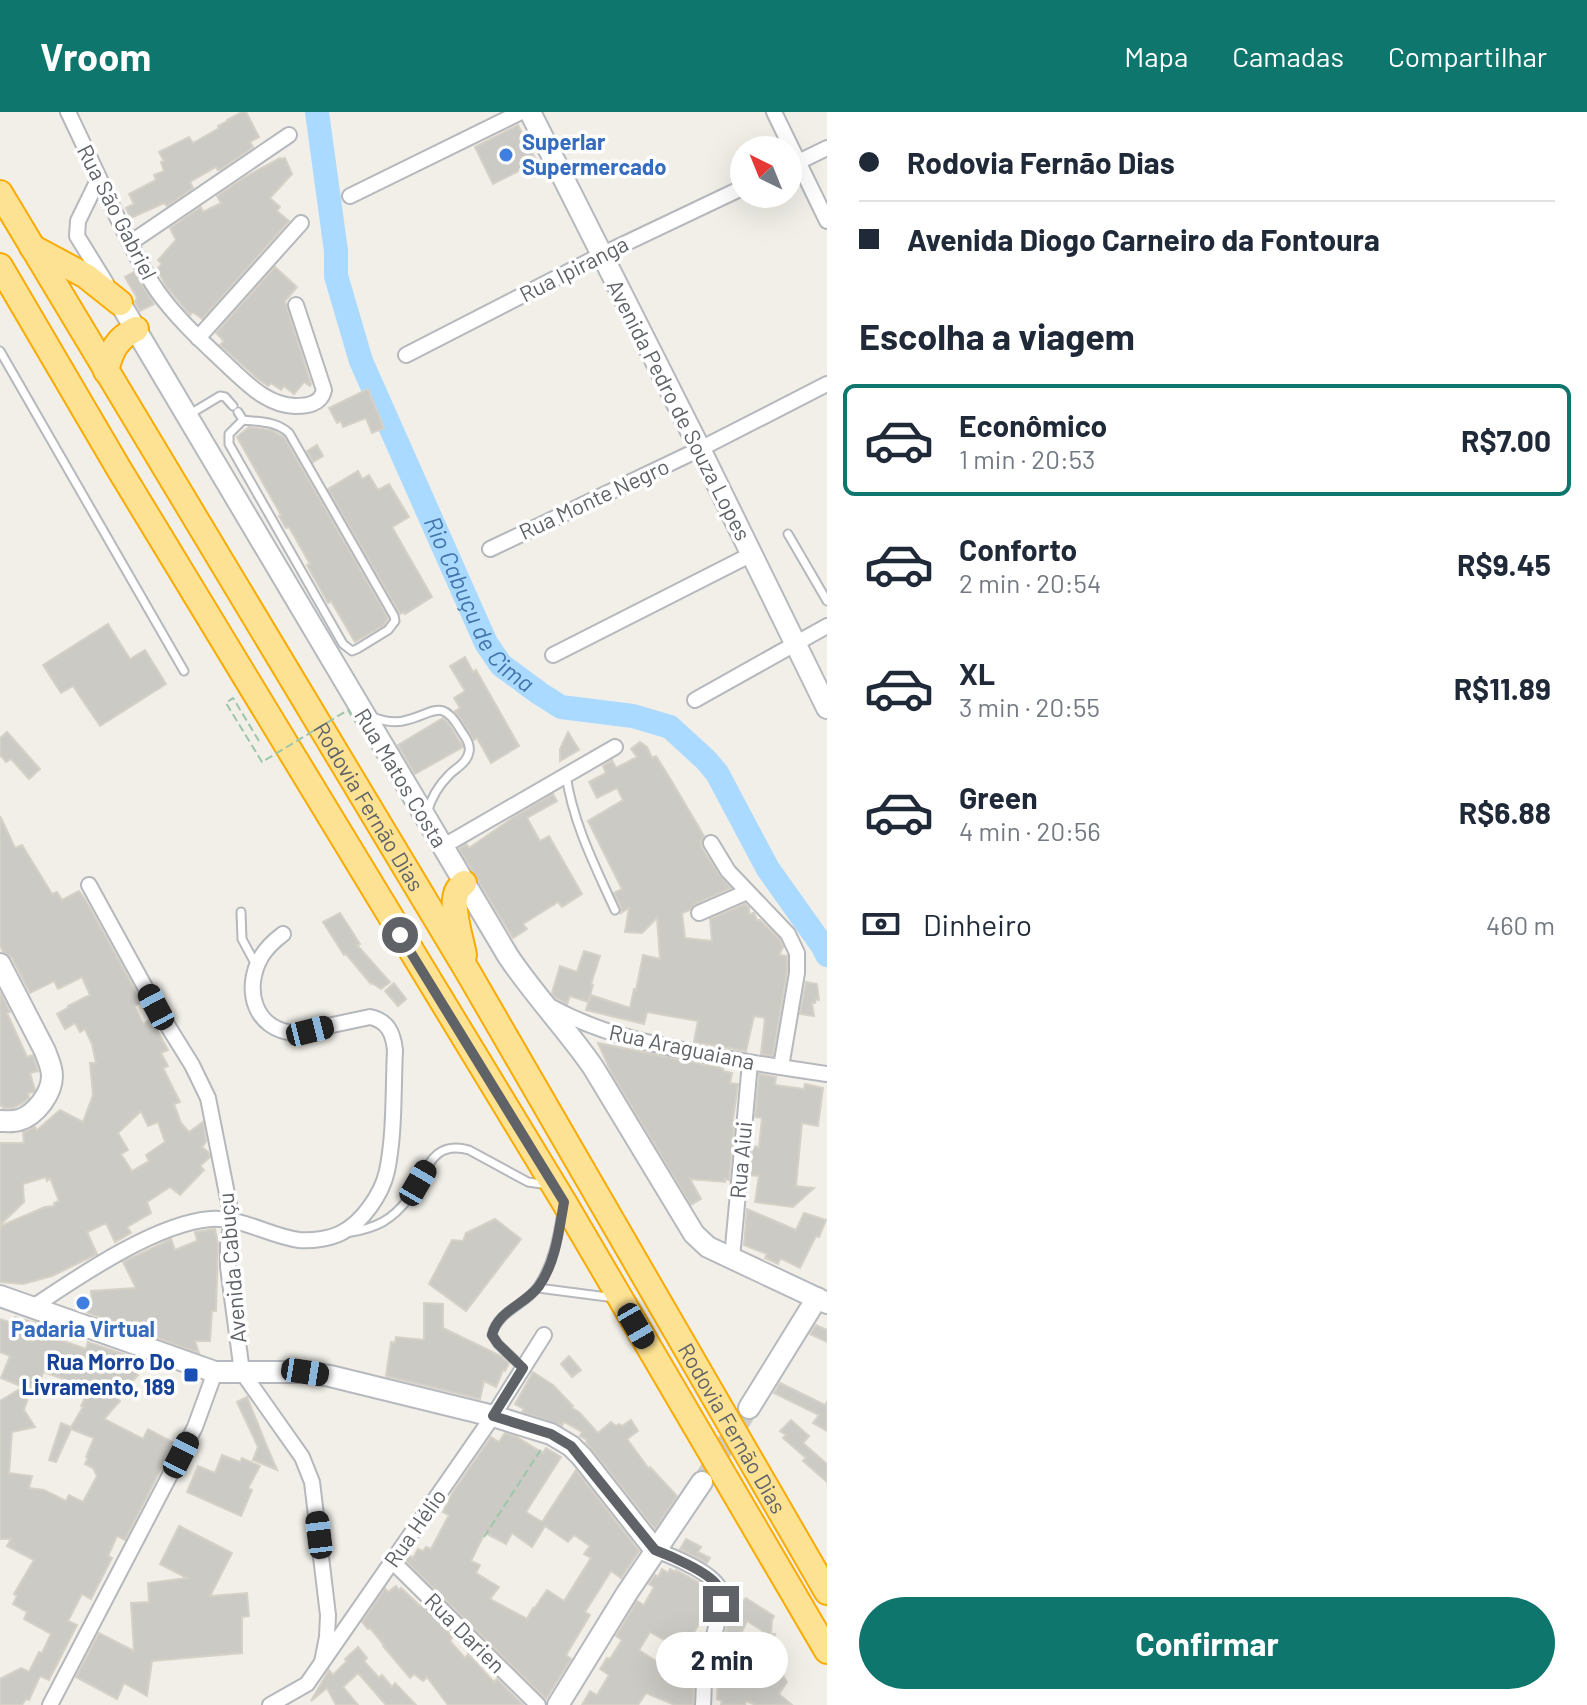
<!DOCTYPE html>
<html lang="pt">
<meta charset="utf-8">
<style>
:root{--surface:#fff;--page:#f6f6f7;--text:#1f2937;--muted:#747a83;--line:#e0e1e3;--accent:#0f766e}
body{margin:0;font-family:Barlow,sans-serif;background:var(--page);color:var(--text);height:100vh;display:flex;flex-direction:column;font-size:30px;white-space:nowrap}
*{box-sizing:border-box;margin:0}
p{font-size:26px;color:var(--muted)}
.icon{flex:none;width:44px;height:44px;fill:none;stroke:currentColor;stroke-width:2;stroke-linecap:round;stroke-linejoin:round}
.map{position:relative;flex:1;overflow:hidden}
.drawer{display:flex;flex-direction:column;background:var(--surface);width:760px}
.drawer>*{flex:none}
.guide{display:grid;align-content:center;height:176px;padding:0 32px;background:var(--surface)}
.needle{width:52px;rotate:317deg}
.controls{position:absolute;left:730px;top:24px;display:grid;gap:16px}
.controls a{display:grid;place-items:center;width:72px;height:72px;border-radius:50%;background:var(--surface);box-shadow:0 8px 32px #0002;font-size:40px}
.end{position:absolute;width:36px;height:36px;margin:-18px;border:10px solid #5f6368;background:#fff;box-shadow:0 0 0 4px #fff}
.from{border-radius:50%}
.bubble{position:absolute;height:56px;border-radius:28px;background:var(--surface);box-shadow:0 8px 32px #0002;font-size:26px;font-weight:700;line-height:56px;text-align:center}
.car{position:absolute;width:24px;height:48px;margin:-24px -12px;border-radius:10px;box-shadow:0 0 6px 2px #0007;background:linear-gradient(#222 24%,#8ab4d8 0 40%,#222 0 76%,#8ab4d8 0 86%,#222 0)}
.guide b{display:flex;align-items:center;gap:28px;height:76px;font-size:30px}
.guide b+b{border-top:2px solid var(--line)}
.guide i{width:20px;height:20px;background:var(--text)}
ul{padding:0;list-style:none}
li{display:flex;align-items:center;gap:24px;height:112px;margin:0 16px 12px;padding:0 16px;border:4px solid transparent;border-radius:12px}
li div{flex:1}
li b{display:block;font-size:30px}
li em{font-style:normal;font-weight:700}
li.on{border-color:var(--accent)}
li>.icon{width:72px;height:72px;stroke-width:1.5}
h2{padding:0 32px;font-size:36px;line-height:96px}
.pay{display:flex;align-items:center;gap:20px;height:88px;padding:0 32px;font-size:30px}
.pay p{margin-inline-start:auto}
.cta{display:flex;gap:16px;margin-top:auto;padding:16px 32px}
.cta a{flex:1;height:92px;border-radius:48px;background:var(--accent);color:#fff;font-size:32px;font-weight:700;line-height:92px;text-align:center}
header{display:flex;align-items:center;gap:48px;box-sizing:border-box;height:112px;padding:0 40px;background:var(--accent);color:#fff}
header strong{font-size:38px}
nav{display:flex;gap:44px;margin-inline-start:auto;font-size:28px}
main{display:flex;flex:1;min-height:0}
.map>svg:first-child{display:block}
</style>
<header>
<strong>Vroom</strong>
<nav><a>Mapa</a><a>Camadas</a><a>Compartilhar</a></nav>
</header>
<main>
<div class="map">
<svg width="827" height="1593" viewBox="0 0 827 1593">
<rect width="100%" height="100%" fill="#f1efe8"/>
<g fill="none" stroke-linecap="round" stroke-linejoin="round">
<!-- river -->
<path stroke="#aadaff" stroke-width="24" id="s1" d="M317,0L336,139V164L361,249L486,531L501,553L539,581L561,595L633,604L670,615L706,648L717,661L768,757L822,833L827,843"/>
</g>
<!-- building -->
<g fill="#cccac5" stroke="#d6d1c6" stroke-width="2" fill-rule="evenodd">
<polygon points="242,0 246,0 259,25 250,30 253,35 221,57 218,58 216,55 190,70 193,76 167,94 164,91 131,106 126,96 134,92 129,82 156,68 154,63 164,59 161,50 164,49 159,40 189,25 193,31 219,16 218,14 228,9 227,8"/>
<polygon points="518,13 537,50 493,72 475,35"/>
<polygon points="280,46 281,47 285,46 292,62 270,86 280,95 277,99 289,109 202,207 193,200 190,203 166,174 157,157 162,152 158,148 176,128 170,116 201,95 203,100 221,91 217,84 245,65"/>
<polygon points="275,155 297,175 285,189 311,272 310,274 304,270 294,282 284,274 281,278 271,271 268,274 258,267 220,233 224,229 216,221"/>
<polygon points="134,160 154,192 140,199 135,190 137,186 125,165"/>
<polygon points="368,277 384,316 372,321 366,306 343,315 341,309 337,311 329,296"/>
<polygon points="249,315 271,318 284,325 388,506 384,513 355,530 331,489 328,491 307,453 310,452 289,415 286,416 279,404 281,403 237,325"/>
<polygon points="317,333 323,344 313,350 307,339"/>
<polygon points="358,359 362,367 369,363 378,378 389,372 409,405 392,415 432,485 405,502 404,500 400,502 328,377"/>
<polygon points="108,512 130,547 145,538 166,572 100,614 73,574 61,581 43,553"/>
<polygon points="465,545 473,560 476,558 519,634 491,651 477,626 474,628 455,599 460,596 454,586 465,579 450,554"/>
<polygon points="443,606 449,612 463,635 415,662 398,633"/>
<polygon points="7,620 40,657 29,667 11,647 6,650 0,643 0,626"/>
<polygon points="568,620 579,638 560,649 560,637"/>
<polygon points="640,630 647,635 652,646 656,644 668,663 704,724 701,730 702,736 720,764 731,776 695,792 690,798 682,801 685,826 712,829 710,807 745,792 749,796 749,802 754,801 757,808 760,808 780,828 783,835 779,843 787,844 787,860 773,944 761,942 765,906 754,904 746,939 694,930 698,909 647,900 644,912 586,898 591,883 630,896 634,877 636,878 643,843 660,847 657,806 642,821 625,820 629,796 621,801 621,795 614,781 622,777 588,709 623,688 617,676 597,686 589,670 606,661 603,654 612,648 616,656 637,645 631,637"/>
<polygon points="553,682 557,689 527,706 540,729 549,724 582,782 562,795 558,790 523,812 527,817 513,826 459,737 466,732 469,736 514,705"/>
<path d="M0,704L15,736L22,733L52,782L57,780L62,788L79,779L86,789L142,890L134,894L143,912L151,907L168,938L161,941L168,954L163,956L180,990L174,992L181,1011L189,1020L203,1010L206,1030L202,1035L208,1040L210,1045L200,1054L204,1058L180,1083L170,1075L147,1090L151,1101L127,1115L131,1121L115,1130L106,1111L87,1120L97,1142L52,1164L23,1172L0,1170V1114L45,1095L55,1094L54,1091L59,1089L50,1066L47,1069L46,1065L23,1072L24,1090L0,1113V1031H24L23,1020L35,1015L37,1018L60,998L83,1010L93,983L90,951H96L92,932L85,917L80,920L75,911L65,917L57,902L69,895L68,894L90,883L82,865L58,877L54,869L30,881L12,846L3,840L0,833ZM141,999L148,1014L158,1010L165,1030L146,1043L149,1049L132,1059L121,1042L128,1038L118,1021Z"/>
<polygon points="340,801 360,832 357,833 390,870 381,877 372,871 371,872 346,842 344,843 323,810"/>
<polygon points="584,839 600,844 591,872 593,873 588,890 570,884 567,892 556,886 552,881 560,854 577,860"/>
<polygon points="806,870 817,872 819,888 816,887 815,891 812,891 814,904 800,902"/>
<polygon points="394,871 406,887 398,894 385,879"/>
<polygon points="0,880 10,900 7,901 27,945 33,943 38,959 30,961 35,978 34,980 28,981 29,986 23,991 13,996 3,996 3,994 0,994"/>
<polygon points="598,931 723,956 723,959 732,961 730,971 738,972 732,1015 734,1015 729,1068 725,1067 725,1070 690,1067 701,1087 691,1093 611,960"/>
<polygon points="759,962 776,965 775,973 804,977 805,972 823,976 818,1014 802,1011 796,1074 814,1076 793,1095 755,1090 759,1064 750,1063 752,1034 759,1035 762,1006 755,1005"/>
<polygon points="747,1097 796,1118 804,1101 826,1108 819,1125 816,1124 800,1156 782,1147 780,1147 778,1152 765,1146 767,1142 744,1133"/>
<polygon points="495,1107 521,1127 466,1199 429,1172 452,1128 463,1129 466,1121"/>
<polygon points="215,1117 218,1132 216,1199 212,1199 210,1229 195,1229 199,1241 88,1201 84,1196 82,1189 92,1188 91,1179 136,1176 123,1150 171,1127 175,1138 197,1129 195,1120"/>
<polygon points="424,1191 443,1192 443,1216 501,1244 509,1251 505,1259 503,1258 496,1275 484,1269 480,1287 386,1264 391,1230 395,1231 396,1225 424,1228"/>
<path d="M15,1205L52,1216L49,1224L86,1237L88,1230L132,1245L125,1252L138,1263L117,1286L120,1289L104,1307L143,1327L148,1317L174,1331L125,1428L117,1424L108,1444L112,1446L91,1487L82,1482L68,1509L77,1513L49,1568L40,1564L29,1588L26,1587L22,1593H0V1567L21,1556L29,1560L39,1540L42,1541L51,1522L24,1507L27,1500L13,1492L17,1484L14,1482L34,1448L7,1434L11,1427H0V1289L23,1275L1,1266L10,1244L0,1240V1207L12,1211ZM43,1260L70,1269L68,1274L73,1275L72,1279L86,1284L81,1294L83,1295L71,1315L61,1311L49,1348L56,1350L71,1317L94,1326L86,1345L88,1346L85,1352L93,1356L97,1364L83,1390L69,1383L66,1389L44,1378L29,1376L32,1364L9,1361L12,1320L35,1315L24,1298L35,1265L41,1267Z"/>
<polygon points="816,1213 827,1218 827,1230 810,1222"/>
<polygon points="569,1244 581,1258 572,1265 561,1252"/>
<polygon points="533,1260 553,1273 573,1294 572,1296 579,1300 598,1321 611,1310 616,1314 619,1312 622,1314 631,1308 638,1319 627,1327 649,1357 650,1355 677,1384 655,1417 586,1330 587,1328 580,1324 582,1320 564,1310 562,1314 522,1300 524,1297 515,1292"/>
<polygon points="780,1271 825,1293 827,1290 827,1319 813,1311 819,1303 774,1281"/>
<polygon points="247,1285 266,1332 277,1358 253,1348 258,1335 237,1290"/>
<polygon points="791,1308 809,1324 803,1331 827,1352 827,1370 803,1349 806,1346 783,1326 786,1323 780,1319"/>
<path d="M505,1321L515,1324L543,1341L546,1336L561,1345L526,1400L542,1410L576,1358L639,1439L621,1466L611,1459L585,1500L590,1503L566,1543L571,1547L546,1587L405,1448L409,1443L413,1446L418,1437L423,1439L426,1435L431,1437L449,1403L443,1400L453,1380L491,1325L499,1330ZM545,1414L568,1430L574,1423L590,1434L584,1442L591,1446L564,1489L547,1478L534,1497L533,1496L527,1507L490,1487L499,1475L476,1461L480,1453L471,1449L485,1421L506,1432L512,1421L532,1435Z"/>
<polygon points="222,1343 240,1350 242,1346 260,1354 248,1376 252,1378 241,1404 187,1380 198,1354 215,1361"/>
<polygon points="179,1414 232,1441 210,1484 247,1481 249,1504 242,1505 242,1541 152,1549 147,1584 124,1571 117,1587 76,1565 99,1521 134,1539 131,1491 149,1490 148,1471 187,1466 160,1452"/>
<polygon points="686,1427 701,1435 698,1440 710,1446 707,1451 680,1437"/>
<path d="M662,1457L668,1461L670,1457L675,1460L676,1458L702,1472L710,1480L708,1505L704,1503L692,1524L702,1530L695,1547L682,1567L694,1573L693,1593H675L646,1581L638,1593H582L590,1579L597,1583L609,1563L600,1557L607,1546L610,1547L622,1528L616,1524L637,1489L644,1493L654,1475L649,1472L655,1463L658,1465ZM650,1520L678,1536L667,1556L639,1538Z"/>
<polygon points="396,1474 399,1478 401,1476 420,1494 422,1492 444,1514 440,1512 453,1525 450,1529 465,1546 468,1542 494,1570 497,1567 523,1593 448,1593 427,1565 423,1569 414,1562 410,1566 383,1534 384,1533 370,1516 368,1517 362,1510 385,1476 388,1480"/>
<path d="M746,1486L774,1504L772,1508L771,1522H775L771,1541L776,1544L780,1558L787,1570L779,1582L792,1593H756L746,1589L745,1593H721L722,1589L717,1587L718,1564L715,1562L723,1530L729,1522L726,1519L728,1506L735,1487L742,1490ZM747,1509L766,1521L763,1520L756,1549L737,1530Z"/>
<polygon points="358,1535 367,1546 364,1549 379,1566 382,1563 392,1575 395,1571 416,1593 386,1593 358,1561 343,1575 358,1593 336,1593 327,1576 311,1589 329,1558 333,1563 347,1549 345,1547"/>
</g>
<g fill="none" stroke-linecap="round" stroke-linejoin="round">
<!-- secondary-tunnel -->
<polyline stroke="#ccccc8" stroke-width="20" stroke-dasharray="20 10" stroke-linecap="butt" points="702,1370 749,1296"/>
<!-- lane casing -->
<g stroke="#b5b8bc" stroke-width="11">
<g id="lane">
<polyline points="0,239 184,559"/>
<path d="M238,300L243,308C260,310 276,309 289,321L394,504L395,509L388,518L357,537L352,539L343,532L229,332V322L243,308"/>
<polyline points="190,302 220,284 225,285 233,294"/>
<polyline points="788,422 827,489"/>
<path d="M370,604C382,609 395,612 407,608C434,601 442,586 460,617C464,624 471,631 469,640C467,651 456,656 449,663C438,674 431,686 427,701"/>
<path d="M566,663C573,711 595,754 615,798"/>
<polyline points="241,800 242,827 256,853"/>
<path d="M351,1120C376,1116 392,1108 408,1087C427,1062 430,1027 469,1038L528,1070L548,1073"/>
<polyline points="538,1176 615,1186"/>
<path d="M522,1255L498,1232L492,1223C498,1198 527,1193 539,1173C553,1151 558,1125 562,1100"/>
</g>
</g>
<!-- street casing -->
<g stroke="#b5b8bc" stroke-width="18">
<g id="street">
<path d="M68,0C85,35 101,70 117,105C130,130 141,156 158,180C178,208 204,231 229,255C249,273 267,293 295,294C308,294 321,292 324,278L296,193"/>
<polyline points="774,0 827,109"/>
<polyline points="788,55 827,36"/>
<polyline points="99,66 78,109 77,124 106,171"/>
<polyline points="350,84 521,0"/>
<polyline points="130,131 289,23"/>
<polyline points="198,226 301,111"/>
<polyline points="406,243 601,143 744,75"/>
<polyline points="490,437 700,337 827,272"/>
<polyline points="553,543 752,442"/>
<polyline points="695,588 827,514"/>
<polyline points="711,731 728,759 788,822 797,841 797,861 781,955"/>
<polyline points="442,735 615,635"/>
<polyline points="89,773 156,895 192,953 208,986 232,1107 228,1133 228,1155 242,1260 302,1345 312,1370 328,1503 327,1525 322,1550"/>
<polyline points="699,801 747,780"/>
<path d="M549,894C599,921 642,930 697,941C741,949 784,956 827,962"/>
<polyline points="732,1146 750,951"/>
<path d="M33,1195C78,1165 156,1111 211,1107C242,1105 269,1124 299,1128C312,1129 329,1127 341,1121C362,1111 382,1082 387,1059C395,1020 393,977 395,938C393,921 388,909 370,905L295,921C254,918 243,877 261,845C267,835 275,828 283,822"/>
<path d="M655,1438C672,1444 711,1460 719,1476C726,1491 709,1538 706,1556C703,1568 704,1581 703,1593"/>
<polyline points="392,1449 538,1593"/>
<polyline points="50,1593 195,1315 215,1260"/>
<polyline points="270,1593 307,1572 493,1304 544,1223"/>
</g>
</g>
<!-- secondary casing -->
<g stroke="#b6babf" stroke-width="24">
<g id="secondary">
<polyline points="530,0 700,337 827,596"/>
<path d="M120,191L508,844C534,883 566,916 593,955L694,1122L708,1135L827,1191"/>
<path d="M0,852L45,939C48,948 52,955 52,964C52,981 36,1003 19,1008C13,1010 6,1009 0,1009"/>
<polyline points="0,1184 215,1260 305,1260 330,1264 493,1304 551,1322 571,1334 582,1345 655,1438"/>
<polyline points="749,1296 817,1186"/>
<polyline points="558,1593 627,1481 702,1370"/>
</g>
</g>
<!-- highway casing -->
<g stroke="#f9ab00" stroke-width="28">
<g id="highway">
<path id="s2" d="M0,81L468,860L827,1480"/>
<polyline points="32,135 86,164 120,191"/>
<polyline points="0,154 119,357 564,1090 827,1539"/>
<path d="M106,259C111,239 116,227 136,217"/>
<path d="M464,771C460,775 457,777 456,782C451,797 461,827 464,843"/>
</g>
</g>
<!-- path -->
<polyline stroke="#9cc7a9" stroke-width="2" stroke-dasharray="8 4" stroke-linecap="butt" points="484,1425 542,1336"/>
<!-- lane -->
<use href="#lane" stroke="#fff" stroke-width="7"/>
<!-- street -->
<use href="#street" stroke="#fff" stroke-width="14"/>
<!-- secondary -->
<use href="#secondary" stroke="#fff" stroke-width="20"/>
<!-- highway -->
<use href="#highway" stroke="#fde293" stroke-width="24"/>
<!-- path-bridge -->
<polyline stroke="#9cc7a9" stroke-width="2" stroke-dasharray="8 4" stroke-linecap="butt" points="259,629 233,586 226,591 262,650 348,598 374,640"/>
</g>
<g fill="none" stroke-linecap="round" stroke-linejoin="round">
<!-- route -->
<path stroke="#5f6368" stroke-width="10" d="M400,823L564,1090C559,1118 556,1150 539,1174C525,1193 498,1198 492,1223L498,1232L523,1256L493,1304L551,1322L571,1334L655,1438C671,1444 708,1460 717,1473C722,1479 721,1485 721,1492"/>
</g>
<!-- markers -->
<g fill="#3f7fe0" stroke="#fff" stroke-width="3">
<circle cx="506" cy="43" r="8"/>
<circle cx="83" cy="1191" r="8"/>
</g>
<rect fill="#1a4fb4" stroke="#fff" stroke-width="3" x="183" y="1255" width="16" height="16" rx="4"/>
<g text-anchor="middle" stroke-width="7" stroke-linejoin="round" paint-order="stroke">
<!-- shop labels -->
<g font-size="22" font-weight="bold" fill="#366cbe" stroke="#fff" text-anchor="start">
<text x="522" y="38">Superlar<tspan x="522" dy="25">Supermercado</tspan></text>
<text x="83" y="1225" text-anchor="middle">Padaria Virtual</text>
</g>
<!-- street labels -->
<g font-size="22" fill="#5f6368" stroke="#fff">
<text transform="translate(117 100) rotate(63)" y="8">Rua São Gabriel</text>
<text transform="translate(574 157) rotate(-27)" y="8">Rua Ipiranga</text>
<text transform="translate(679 298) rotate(63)" y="8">Avenida Pedro de Souza Lopes</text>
<text transform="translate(594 387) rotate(-25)" y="8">Rua Monte Negro</text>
<text transform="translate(401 666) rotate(59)" y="8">Rua Matos Costa</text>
<text dy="8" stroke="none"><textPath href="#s2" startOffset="716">Rodovia Fernão Dias</textPath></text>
<text transform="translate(682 935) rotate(12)" y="8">Rua Araguaiana</text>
<text transform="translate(741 1048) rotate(-85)" y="8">Rua Aiui</text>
<text transform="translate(232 1156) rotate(-95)" y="8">Avenida Cabuçu</text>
<text dy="8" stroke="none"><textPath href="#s2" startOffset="1436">Rodovia Fernão Dias</textPath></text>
<text transform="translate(415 1416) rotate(-55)" y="8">Rua Hélio</text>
<text transform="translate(465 1521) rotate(45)" y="8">Rua Darien</text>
</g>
<!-- transit labels -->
<g font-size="22" font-weight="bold" fill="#164399" stroke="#fff" text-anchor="end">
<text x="175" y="1258">Rua Morro Do<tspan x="175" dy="25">Livramento, 189</tspan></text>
</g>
<!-- water labels -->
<g font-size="24" font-style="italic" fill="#4174aa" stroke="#fff">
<text dy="8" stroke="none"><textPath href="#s1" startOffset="526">Rio Cabuçu de Cima</textPath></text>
</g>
</g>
</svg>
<div class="controls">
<a><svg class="needle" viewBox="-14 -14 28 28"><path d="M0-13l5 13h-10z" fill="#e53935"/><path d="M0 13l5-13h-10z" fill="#747a83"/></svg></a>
</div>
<i class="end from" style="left:400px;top:823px"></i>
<i class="end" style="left:721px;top:1492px"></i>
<div class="bubble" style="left:656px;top:1520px;width:132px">2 min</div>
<i class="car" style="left:156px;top:895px;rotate:332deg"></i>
<i class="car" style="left:310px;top:919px;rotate:76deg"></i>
<i class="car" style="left:418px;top:1071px;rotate:30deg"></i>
<i class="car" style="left:636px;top:1214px;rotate:150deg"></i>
<i class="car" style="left:305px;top:1260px;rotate:99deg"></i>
<i class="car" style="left:181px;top:1343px;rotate:27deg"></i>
<i class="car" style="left:319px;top:1423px;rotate:353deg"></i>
</div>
<section class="drawer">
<div class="guide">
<b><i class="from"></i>Rodovia Fernão Dias</b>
<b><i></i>Avenida Diogo Carneiro da Fontoura</b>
</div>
<h2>Escolha a viagem</h2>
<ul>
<li class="on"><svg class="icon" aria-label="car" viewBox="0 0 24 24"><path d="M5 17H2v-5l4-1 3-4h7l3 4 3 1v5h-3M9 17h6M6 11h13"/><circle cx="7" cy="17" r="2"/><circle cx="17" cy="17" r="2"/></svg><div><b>Econômico</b><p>1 min · 20:53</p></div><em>R$7.00</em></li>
<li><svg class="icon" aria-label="car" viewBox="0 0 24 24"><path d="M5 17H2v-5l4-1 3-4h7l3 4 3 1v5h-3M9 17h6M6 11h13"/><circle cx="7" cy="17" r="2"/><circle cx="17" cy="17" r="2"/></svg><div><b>Conforto</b><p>2 min · 20:54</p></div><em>R$9.45</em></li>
<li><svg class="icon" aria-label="car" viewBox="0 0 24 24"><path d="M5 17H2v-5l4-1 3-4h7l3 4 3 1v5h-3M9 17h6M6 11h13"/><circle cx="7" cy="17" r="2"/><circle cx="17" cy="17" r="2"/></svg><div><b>XL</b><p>3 min · 20:55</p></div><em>R$11.89</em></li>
<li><svg class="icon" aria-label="car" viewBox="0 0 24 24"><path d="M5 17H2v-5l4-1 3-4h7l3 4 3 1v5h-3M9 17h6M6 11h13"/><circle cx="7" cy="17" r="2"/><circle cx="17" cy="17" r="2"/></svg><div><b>Green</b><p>4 min · 20:56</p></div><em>R$6.88</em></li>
</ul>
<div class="pay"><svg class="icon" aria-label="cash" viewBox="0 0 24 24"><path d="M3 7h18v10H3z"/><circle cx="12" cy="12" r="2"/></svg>Dinheiro<p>460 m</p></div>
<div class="cta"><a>Confirmar</a></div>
</section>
</main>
